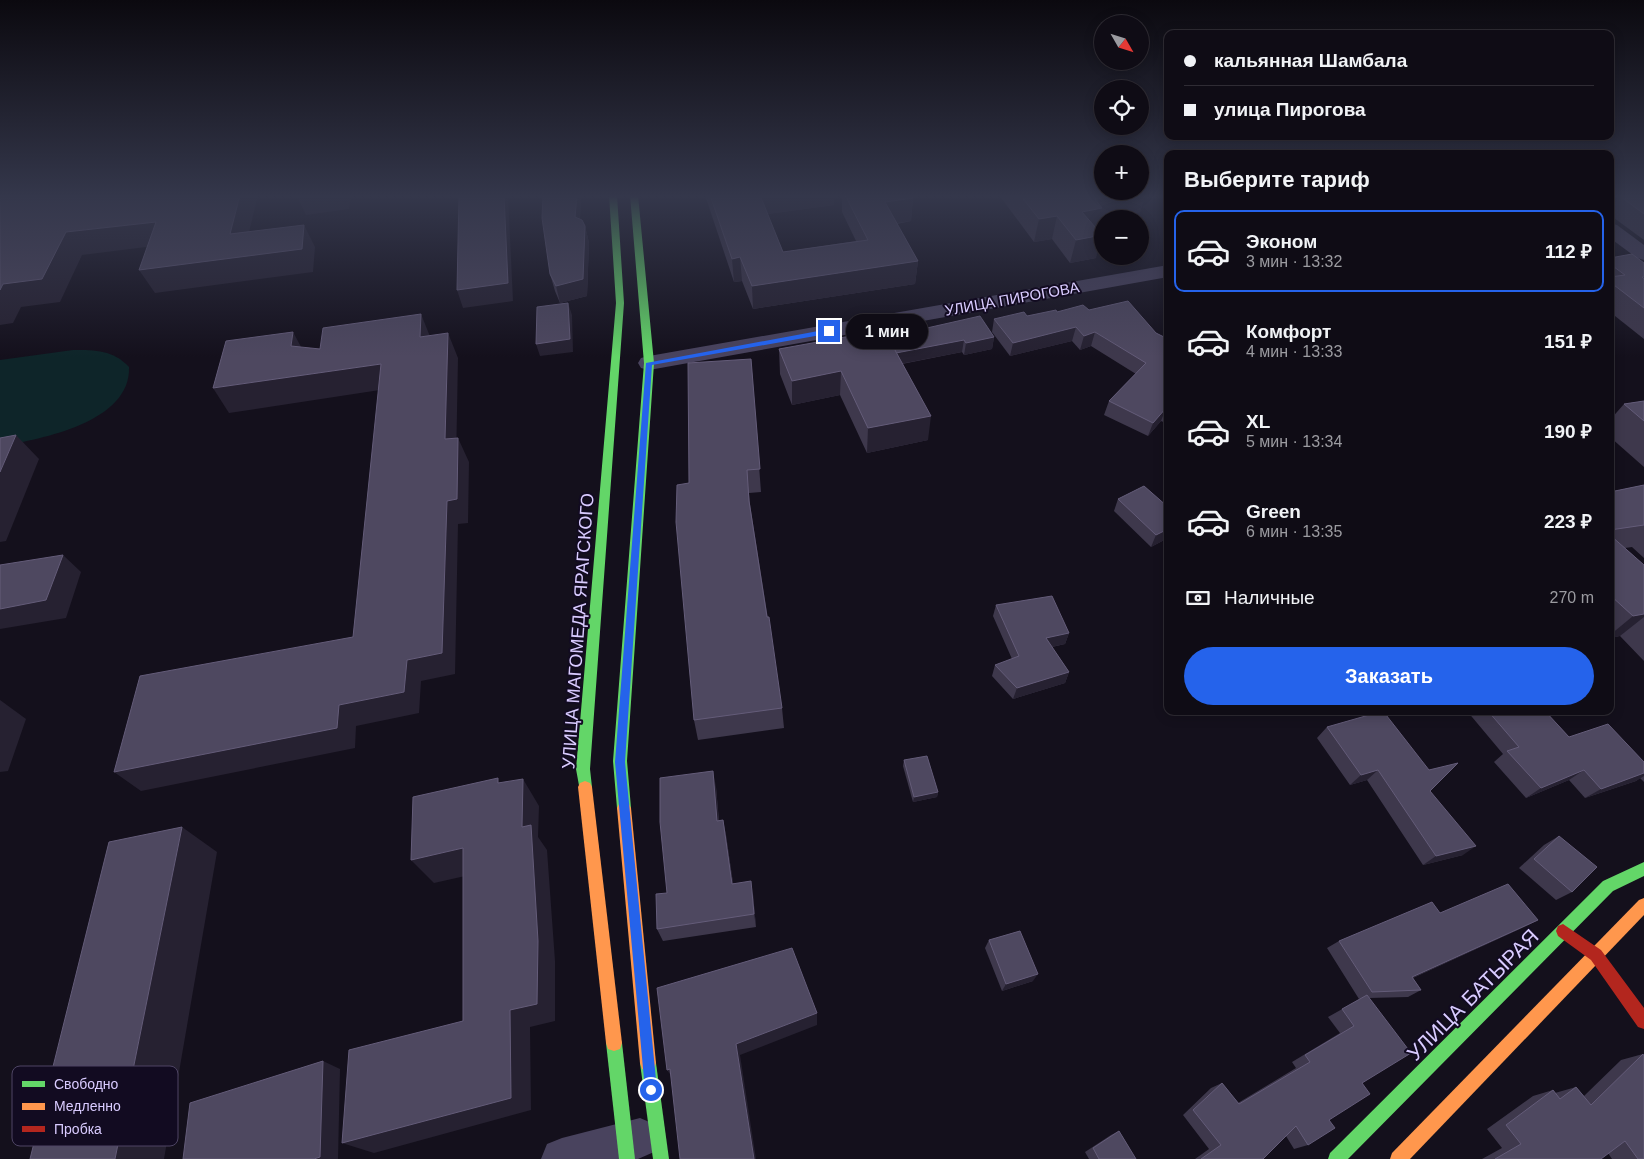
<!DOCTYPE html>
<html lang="ru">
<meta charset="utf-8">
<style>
:root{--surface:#0f0c15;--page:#18151e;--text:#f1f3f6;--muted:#9b9ba0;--line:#2f2c34;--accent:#2563eb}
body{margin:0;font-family:Arial,sans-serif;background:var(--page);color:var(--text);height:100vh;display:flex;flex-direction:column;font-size:19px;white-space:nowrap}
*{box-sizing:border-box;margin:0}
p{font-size:16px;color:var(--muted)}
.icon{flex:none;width:28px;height:28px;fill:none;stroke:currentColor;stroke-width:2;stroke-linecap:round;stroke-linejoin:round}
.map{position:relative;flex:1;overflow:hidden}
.drawer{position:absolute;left:1164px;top:150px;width:450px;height:565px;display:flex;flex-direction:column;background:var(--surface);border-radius:10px;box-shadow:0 2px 12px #0003,0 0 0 1px var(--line)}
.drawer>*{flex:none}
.banner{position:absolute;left:1164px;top:30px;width:450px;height:110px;border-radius:10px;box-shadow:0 2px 12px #0003,0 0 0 1px var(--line);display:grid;align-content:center;height:110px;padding:0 20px;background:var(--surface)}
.needle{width:32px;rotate:129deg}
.buttons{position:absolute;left:1094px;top:15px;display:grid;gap:10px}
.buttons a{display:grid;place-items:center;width:55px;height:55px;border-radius:50%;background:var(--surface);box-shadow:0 2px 12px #0003,0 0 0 1px var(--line);font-size:25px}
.end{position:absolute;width:22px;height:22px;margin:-11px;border:6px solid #2563eb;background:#fff;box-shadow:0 0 0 2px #fff}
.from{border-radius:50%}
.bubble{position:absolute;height:35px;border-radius:18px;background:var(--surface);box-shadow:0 2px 12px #0003,0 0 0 1px var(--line);font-size:16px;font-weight:800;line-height:35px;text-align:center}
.banner b{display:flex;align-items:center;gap:18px;height:48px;font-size:19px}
.banner b+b{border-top:1px solid var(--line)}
.banner i{width:12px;height:12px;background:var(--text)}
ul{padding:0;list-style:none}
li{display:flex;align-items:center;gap:15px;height:82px;margin:0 10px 8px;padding:0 10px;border:2px solid transparent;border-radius:10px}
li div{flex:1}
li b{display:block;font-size:19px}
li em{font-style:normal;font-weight:800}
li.current{border-color:var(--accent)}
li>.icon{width:45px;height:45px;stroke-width:1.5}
h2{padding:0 20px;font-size:22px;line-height:60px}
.pay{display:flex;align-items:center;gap:12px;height:55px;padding:0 20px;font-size:19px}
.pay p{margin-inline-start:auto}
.cta{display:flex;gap:10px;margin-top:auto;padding:10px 20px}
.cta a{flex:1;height:58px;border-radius:30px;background:var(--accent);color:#fff;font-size:20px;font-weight:800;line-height:58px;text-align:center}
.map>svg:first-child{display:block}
</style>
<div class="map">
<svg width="1644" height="1159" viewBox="0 0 1644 1159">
<rect width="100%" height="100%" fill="#14101c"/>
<!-- green -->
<path fill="#0e2529" d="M73,350C96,350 113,350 129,367C131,422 42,439 0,446V360Z"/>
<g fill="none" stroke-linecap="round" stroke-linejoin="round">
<!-- street -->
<g fill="#49435e" fill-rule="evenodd">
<polygon points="1610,223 1617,225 1644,245 1644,260 1637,258 1610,238"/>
<polygon points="1168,265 1168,277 649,370 641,368 638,363 641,358 649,356"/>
<polygon points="640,1118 654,1124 660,1138 654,1152 638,1159 541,1159 547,1144 562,1138"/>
</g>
<!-- fast -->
<g fill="#63d668" fill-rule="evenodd">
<polygon points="609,195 617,195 624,303 590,769 592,787 590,791 585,793 580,791 576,769 616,303"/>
<polygon points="630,195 638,195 654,363 627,761 631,808 629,812 624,814 619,812 617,808 613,761 644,363"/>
<polygon points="1644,862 1644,876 1613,891 1348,1159 1328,1159 1330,1153 1603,881"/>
<polygon points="614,1035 620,1037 622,1043 635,1159 619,1159 606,1043 608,1037"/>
<polygon points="648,1055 654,1057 656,1063 669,1159 653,1159 640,1063 642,1057"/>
</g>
<!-- slow -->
<g fill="#ff974d" fill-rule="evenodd">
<polygon points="585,781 590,783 592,787 622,1043 620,1049 614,1051 608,1049 606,1043 578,787 580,783"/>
<polygon points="624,802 629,804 631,808 656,1063 654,1069 648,1071 642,1069 640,1063 617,808 619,804"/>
<polygon points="1644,898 1644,915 1410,1159 1390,1159 1392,1153 1639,900"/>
</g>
<!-- jam -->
<polygon fill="#b3261e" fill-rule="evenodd" points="1563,924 1601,950 1644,1008 1644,1029 1638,1027 1591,960 1558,936 1556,931 1558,926"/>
</g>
<!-- wall -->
<g fill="#3e384c">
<polygon points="540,195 581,195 580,219 585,226 589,243 587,296 560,303 555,291 550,274 543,198 541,198"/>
<polygon points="705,195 834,195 834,205 767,214 783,252 856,241 842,212 842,195 911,195 913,198 911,221 897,224 918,261 915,284 753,309 742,281 734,282"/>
<polygon points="999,195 1145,195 1140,212 1099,220 1097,229 1096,258 1070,263 1052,239 1034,242"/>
<polygon points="1610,195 1644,195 1644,240 1610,215"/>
<polygon points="1610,258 1644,263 1644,339 1610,312"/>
<polygon points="1089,310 1156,333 1168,339 1168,424 1161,421 1148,436 1104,415 1109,401 1136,374 1091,346 1080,350 1072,341 1010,356 992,332 994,319 1027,316 1057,312"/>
<polygon points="918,330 994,337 992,349 964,355 962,352 902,364 928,440 867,453 840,395 792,405 780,374 779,349 887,336 887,332"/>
<polygon points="751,359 761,492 749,493 750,504 782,708 784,728 698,740 694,720 689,483"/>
<polygon points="1644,401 1644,467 1610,437 1610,420 1624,404"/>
<polygon points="1644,485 1644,558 1632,547 1625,548 1644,565 1644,661 1620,636 1610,638 1610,492"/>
<polygon points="1118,499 1168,538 1151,547 1114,511"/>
<polygon points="996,605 1069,633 1065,644 1052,647 1069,672 1065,683 1013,699 992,676 995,665 1012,659 993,616"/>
<polygon points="1467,711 1545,711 1569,737 1644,762 1644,782 1640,778 1636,781 1585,798 1569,780 1526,798 1494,762 1503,754"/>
<polygon points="1327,727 1430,791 1463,855 1423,865 1367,780 1350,785 1317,738"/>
<polygon points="904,760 938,792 937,797 913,802 903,766"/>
<polygon points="716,787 719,821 723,820 726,835 733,883 753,894 756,927 663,941 657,929 667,893"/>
<polygon points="1559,836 1572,892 1556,900 1519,868 1544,845"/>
<polygon points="1440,913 1538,920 1522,928 1413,978 1421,990 1408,997 1369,998 1362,1083 1329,1120 1308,1145 1294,1149 1286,1136 1263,1159 1195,1159 1209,1149 1183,1115 1211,1088 1222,1083 1238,1103 1296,1068 1292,1062 1340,1033 1328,1017 1362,998 1359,999 1327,948 1339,941"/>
<polygon points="989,940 1033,981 1002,991 985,948"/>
<polygon points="1643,1054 1644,1159 1612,1159 1608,1153 1601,1159 1482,1159 1502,1148 1487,1129 1533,1096 1553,1090 1555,1093 1576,1087 1584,1096 1621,1060"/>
<polygon points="1119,1131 1136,1159 1089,1159 1085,1152 1111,1135"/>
</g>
<!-- shaded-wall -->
<g fill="#262131">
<polygon points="240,195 258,195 243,257 304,225 315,247 313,272 155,293 139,270 230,234"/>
<polygon points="311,195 351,195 349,209 306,215 297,196"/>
<polygon points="504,195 508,195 513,301 463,308 457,290"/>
<polygon points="540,195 548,195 549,197 541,198"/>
<polygon points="577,195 581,195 579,234 575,217"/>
<polygon points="759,195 834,195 834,205 760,215"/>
<polygon points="1118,195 1145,195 1140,212 1099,220 1096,231 1082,212 1095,199"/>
<polygon points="1620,196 1610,209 1610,204 1615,197"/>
<polygon points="913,198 911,221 883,225 885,202"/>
<polygon points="1057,216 1052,239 1034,242 1039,219"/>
<polygon points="156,222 170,244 82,255 60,302 21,307 13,323 0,325 0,290 3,284 66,232"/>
<polygon points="585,226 589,243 587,296 560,303 556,286"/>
<polygon points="1102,235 1096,258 1070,263 1076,240"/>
<polygon points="740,257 742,281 734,282 732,259"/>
<polygon points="918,261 915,284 753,309 752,286"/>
<polygon points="568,303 572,315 573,352 540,356 536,344"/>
<polygon points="421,314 431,339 420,337"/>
<polygon points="1076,327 1072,341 1010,356 1013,343"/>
<polygon points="293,332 306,356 291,346"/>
<polygon points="1095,332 1091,346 1080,350 1084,336"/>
<polygon points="448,333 458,358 456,464 445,439"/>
<polygon points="994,337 992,349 964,355 966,343"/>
<polygon points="964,340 962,352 895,365 896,353"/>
<polygon points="381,364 393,388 229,413 213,388"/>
<polygon points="841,371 840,395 792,405 792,381"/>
<polygon points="1166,408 1161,421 1148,436 1153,423"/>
<polygon points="931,416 928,440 867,453 868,428"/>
<polygon points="16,435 39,459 6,541 0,542 0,472"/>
<polygon points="458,438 469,462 468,523 458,524 455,674 421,681 419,713 356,726 355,748 141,791 114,772 339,705 407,660 447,501"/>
<polygon points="1168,529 1168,538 1151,547 1156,535"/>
<polygon points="63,555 81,572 66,618 0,629 0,609"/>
<polygon points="1644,614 1644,617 1620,636 1610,638 1610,635 1633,616"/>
<polygon points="1069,633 1065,644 1042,649 1046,638"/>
<polygon points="1069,672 1065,683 1013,699 1017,688"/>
<polygon points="0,700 26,719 8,771 0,772"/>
<polygon points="1378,770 1367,780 1350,785 1361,775"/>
<polygon points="1584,770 1569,780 1526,798 1541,788"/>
<polygon points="713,771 716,787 720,836 717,821"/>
<polygon points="1644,773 1644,776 1636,781 1585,798 1601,789"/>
<polygon points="523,779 539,806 538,837 547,850 555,961 555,1021 530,1027 531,1110 374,1153 342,1143 510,1010 522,827"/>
<polygon points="938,792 937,797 913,802 914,797"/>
<polygon points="723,820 726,835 735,897 732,884"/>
<polygon points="182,827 217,852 164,1159 115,1159"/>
<polygon points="1476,846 1463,855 1423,865 1436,856"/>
<polygon points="463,848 483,872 434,883 411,860"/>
<polygon points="751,881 753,894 756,927 754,914"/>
<polygon points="1538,920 1522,928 1399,984 1412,977"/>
<polygon points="1038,974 1033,981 1002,991 1006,984"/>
<polygon points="817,1013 817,1025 740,1055 756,1159 754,1159 736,1044"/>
<polygon points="323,1061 340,1069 338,1159 314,1159"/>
<polygon points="670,1069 674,1080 667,1070"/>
</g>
<!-- building -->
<g fill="#4e4860" stroke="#645c79">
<polygon points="0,195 240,195 230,234 304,225 302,249 139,270 156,222 66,232 42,279 3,284 0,290"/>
<polygon points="297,195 311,195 297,196"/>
<polygon points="459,195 504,195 508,283 457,290"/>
<polygon points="543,195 577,195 575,217 582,220 585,226 583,279 556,286 550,274 542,218"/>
<polygon points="710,195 760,195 783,252 868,240 845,195 911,195 913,198 885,202 918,261 752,286 740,257 732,259"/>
<polygon points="1020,195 1118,195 1095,199 1102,208 1082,212 1102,235 1076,240 1057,216 1039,219"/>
<polygon points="1612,195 1644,195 1644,214 1620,196 1615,197"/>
<polygon points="1632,254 1644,263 1644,277 1642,277 1644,279 1644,308 1610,282 1610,277 1625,275 1610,264 1610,258"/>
<polygon points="1128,301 1156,333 1168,339 1168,408 1166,408 1153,423 1109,401 1146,363 1095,332 1084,336 1076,327 1013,343 994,319 1024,312 1027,316 1056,310 1057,312 1083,305 1089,310"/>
<polygon points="568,303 570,339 536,344 537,307"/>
<polygon points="421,314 420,337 448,333 445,439 458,438 457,499 447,501 442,653 407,660 404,692 339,705 337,728 114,772 140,676 353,637 381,364 213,388 226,341 293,332 291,346 320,349 323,328"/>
<polygon points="980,316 994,337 966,343 964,340 896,353 887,332 917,327 918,330"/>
<polygon points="884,330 931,416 868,428 841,371 792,381 779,349"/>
<polygon points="751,359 760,469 747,470 749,501 767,617 769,617 782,708 694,720 676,522 677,485 689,483 688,363"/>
<polygon points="1644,401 1644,421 1624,404"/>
<polygon points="16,435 0,472 0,438"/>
<polygon points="1644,485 1644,525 1610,530 1610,492"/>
<polygon points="1144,486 1168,507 1168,529 1156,535 1118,499"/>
<polygon points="1610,535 1644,565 1644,614 1633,616 1610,595"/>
<polygon points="63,555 46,600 0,609 0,565"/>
<polygon points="1052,596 1069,633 1046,638 1069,672 1017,688 995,665 1019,656 996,605"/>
<polygon points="1383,711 1429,770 1458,763 1430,791 1476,846 1436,856 1378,770 1361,775 1327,727"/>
<polygon points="1488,711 1545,711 1569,737 1608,724 1644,762 1644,773 1601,789 1584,770 1541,788 1507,751 1519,747"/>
<polygon points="927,756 938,792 914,797 904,760"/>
<polygon points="713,771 717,821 723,820 732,884 751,881 754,914 657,929 656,894 667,893 660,822 660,778"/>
<polygon points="498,778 498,783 523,779 522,827 531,825 538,941 537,1004 510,1010 511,1098 342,1143 349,1050 463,1021 463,848 411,860 413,797"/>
<polygon points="182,827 115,1159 30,1159 109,842"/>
<polygon points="1559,836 1597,867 1572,892 1534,859"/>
<polygon points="1508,884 1538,920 1412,977 1421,990 1372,992 1339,941 1432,902 1440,913"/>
<polygon points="1020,931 1038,974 1006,984 989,940"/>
<polygon points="792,948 817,1013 736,1044 754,1159 680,1159 670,1069 667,1070 657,988"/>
<polygon points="1367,995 1411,1053 1362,1083 1370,1094 1329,1120 1335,1128 1308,1145 1296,1126 1263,1159 1201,1159 1221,1145 1193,1110 1222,1083 1239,1104 1310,1062 1305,1055 1354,1026 1342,1009"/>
<polygon points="1643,1054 1644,1056 1644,1159 1638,1159 1625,1141 1601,1159 1495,1159 1521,1144 1506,1125 1553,1090 1560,1099 1576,1087 1591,1105"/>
<polygon points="323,1061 320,1157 314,1159 183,1159 190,1103"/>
<polygon points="1119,1131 1136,1159 1099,1159 1093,1148"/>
</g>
<!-- sky -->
<linearGradient id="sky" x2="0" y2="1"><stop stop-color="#0b090f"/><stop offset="0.55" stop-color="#34374b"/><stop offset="1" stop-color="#34374b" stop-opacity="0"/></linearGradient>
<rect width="1644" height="357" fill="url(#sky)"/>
<!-- route -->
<polygon fill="#2563eb" points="829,329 832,333 652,365 625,762 657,1090 651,1096 645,1090 615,762 646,363"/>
<g text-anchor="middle" stroke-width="4" stroke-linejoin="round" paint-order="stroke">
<!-- far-street labels -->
<g font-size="15" fill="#d9cbff" stroke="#120b21">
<text transform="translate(1012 299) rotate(-10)" y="5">УЛИЦА ПИРОГОВА</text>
</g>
<!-- street labels -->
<g font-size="18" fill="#d9cbff" stroke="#120b21">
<text transform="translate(578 631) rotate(-86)" y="6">УЛИЦА МАГОМЕДА ЯРАГСКОГО</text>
</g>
<!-- near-street labels -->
<g font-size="21" fill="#d9cbff" stroke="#120b21">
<text transform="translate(1473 995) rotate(-45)" y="7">УЛИЦА БАТЫРАЯ</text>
</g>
</g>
<!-- legend -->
<rect x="12" y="1066" width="166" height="80" rx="8" fill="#120b21" stroke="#4e4564" stroke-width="1"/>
<rect x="22" y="1081" width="23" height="6" fill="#63d668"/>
<rect x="22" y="1103" width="23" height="7" fill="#ff974d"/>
<rect x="22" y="1126" width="23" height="6" fill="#b3261e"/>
<g font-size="14" fill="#d9cbff">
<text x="54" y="1089">Свободно</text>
<text x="54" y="1111">Медленно</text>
<text x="54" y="1134">Пробка</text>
</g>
</svg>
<div class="buttons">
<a><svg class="needle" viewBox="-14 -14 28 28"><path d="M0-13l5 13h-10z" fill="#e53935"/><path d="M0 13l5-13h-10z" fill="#9b9ba0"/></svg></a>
<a><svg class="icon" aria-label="locate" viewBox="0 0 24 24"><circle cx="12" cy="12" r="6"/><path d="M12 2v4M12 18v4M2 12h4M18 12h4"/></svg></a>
<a>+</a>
<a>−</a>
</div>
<i class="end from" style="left:651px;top:1090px"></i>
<i class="end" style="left:829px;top:331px"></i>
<div class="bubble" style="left:846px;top:314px;width:82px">1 мин</div>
<div class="banner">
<b><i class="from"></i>кальянная Шамбала</b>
<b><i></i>улица Пирогова</b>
</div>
<section class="drawer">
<h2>Выберите тариф</h2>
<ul>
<li class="current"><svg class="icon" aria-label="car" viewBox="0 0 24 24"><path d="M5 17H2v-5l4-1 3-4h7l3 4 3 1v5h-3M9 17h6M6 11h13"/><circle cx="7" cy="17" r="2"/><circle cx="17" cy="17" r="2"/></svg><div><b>Эконом</b><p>3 мин · 13:32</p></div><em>112 ₽</em></li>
<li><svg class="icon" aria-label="car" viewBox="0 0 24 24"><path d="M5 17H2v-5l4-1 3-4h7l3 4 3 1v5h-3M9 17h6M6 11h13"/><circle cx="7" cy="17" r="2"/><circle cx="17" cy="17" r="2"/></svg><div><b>Комфорт</b><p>4 мин · 13:33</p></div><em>151 ₽</em></li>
<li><svg class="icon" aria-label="car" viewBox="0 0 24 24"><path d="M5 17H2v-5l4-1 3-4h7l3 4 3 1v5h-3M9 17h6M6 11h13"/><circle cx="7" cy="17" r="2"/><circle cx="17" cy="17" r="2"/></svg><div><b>XL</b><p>5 мин · 13:34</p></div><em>190 ₽</em></li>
<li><svg class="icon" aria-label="car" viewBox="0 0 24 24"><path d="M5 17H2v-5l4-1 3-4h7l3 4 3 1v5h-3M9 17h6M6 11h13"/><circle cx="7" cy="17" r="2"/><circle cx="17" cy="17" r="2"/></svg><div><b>Green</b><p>6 мин · 13:35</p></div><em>223 ₽</em></li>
</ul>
<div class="pay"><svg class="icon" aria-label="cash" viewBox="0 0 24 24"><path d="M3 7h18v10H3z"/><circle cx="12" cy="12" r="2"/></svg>Наличные<p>270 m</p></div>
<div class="cta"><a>Заказать</a></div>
</section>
</div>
